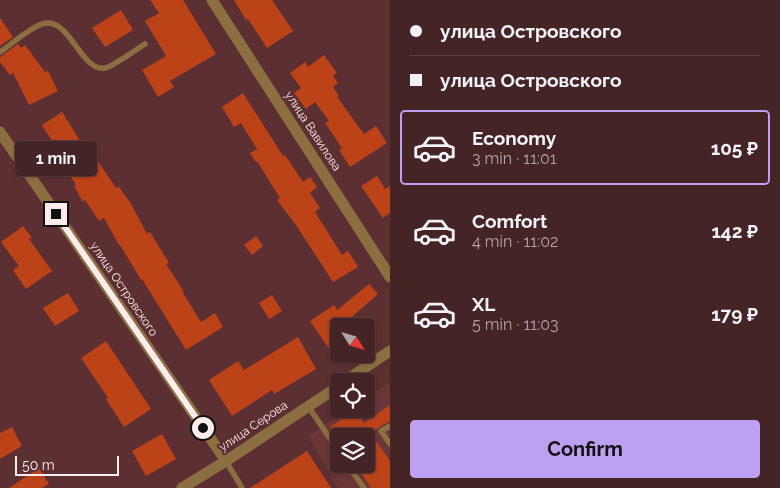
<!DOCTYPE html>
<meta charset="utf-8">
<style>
:root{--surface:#452426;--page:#4c2c2e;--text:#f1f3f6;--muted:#b0a4a7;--line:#5d4143;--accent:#bca0f2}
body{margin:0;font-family:Raleway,sans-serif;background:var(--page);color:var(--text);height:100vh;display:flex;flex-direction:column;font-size:19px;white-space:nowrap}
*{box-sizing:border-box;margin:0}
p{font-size:16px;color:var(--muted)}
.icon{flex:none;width:28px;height:28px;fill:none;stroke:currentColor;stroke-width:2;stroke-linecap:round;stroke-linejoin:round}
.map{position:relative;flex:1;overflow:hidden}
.drawer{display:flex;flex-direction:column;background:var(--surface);width:390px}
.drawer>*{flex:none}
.guide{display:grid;align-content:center;height:110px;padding:0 20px;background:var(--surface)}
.needle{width:32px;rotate:127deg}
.tools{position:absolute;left:330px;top:318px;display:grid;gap:10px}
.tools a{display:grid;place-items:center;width:45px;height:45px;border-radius:5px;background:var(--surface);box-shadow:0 1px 4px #0004,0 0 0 1px var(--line);font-size:25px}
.scale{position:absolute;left:15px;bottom:12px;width:104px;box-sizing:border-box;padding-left:5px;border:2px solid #feecec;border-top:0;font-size:14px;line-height:18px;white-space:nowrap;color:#feecec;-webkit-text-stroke:4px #5c3032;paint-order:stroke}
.end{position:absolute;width:22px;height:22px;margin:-11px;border:6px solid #feecec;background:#111;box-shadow:0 0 0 2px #111}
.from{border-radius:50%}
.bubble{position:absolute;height:35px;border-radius:5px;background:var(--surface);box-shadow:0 1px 4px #0004,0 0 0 1px var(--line);font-size:16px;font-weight:700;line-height:35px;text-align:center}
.guide b{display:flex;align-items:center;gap:18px;height:48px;font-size:19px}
.guide b+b{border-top:1px solid var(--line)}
.guide i{width:12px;height:12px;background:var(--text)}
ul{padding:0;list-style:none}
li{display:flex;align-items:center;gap:15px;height:75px;margin:0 10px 8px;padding:0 10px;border:2px solid transparent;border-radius:5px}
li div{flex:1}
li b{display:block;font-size:19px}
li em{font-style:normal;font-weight:700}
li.active{border-color:var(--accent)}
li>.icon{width:45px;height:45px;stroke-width:1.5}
.button{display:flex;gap:10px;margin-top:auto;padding:10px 20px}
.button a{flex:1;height:58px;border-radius:5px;background:var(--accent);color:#111;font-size:20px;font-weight:700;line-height:58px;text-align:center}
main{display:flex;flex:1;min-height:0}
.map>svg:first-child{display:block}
</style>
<main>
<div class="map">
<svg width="390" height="488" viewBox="0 0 390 488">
<rect width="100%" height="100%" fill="#5c3032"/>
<!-- built -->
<path fill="#6a3638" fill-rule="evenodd" d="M390,383V488H338L308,436L350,409H366V398ZM339,436H366V464H339Z"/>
<!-- building -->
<g fill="#bc4218">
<polygon points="150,0 183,0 216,54 170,81 174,87 158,97 142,70 166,56 145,21 159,13"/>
<polygon points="234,0 272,0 293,31 267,48 248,19 246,20"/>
<polygon points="121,10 133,30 105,47 92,28"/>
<polygon points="0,18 13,37 0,46"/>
<polygon points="18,44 21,48 25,45 45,72 48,71 58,91 29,105 13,73 10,75 0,62 0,57"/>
<polygon points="324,55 337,73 333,76 338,83 333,87 339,96 337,97 364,134 376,126 387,143 350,167 339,150 342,148 325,123 329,121 315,102 306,109 294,93 301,88 290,73 305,62 308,67"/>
<polygon points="243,93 283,156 285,155 303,182 310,177 317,187 310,193 320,208 315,212 342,255 348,251 358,267 333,282 296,225 277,200 280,198 257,161 256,162 250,153 257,149 241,123 234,127 222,107"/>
<polygon points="62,112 84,147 87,145 116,188 119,187 131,204 147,234 150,232 169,263 166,264 184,292 183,293 201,322 215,313 223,327 186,350 168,321 142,279 141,280 120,245 119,245 104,218 99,221 85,200 83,202 74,186 76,185 61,162 64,160 42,125"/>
<polygon points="377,176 385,189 390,186 390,213 383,218 361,186"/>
<polygon points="23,226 32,238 29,239 52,271 26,289 13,270 19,266 1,242"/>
<polygon points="256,236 263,246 252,255 244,245"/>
<polygon points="369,284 378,294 346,322 349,326 339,326 339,344 330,350 310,321 334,305 337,310"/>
<polygon points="68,293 79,311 55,326 43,308"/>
<polygon points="272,295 282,311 269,319 259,303"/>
<polygon points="298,337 316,369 274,394 272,390 232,416 209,380 238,361 244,370"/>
<polygon points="106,341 151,409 124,427 106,399 108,398 81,358"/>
<polygon points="390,405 390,421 379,427 371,434 390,461 390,488 371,488 355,464 366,464 366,436 336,436 330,427 355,410 364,423"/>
<polygon points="12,427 22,446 0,459 0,433"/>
<polygon points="162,434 176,459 146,476 132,451"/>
<polygon points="307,451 331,488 250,488"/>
<polygon points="39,468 49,484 42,488 9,488"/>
</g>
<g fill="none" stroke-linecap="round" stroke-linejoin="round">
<!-- lane -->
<g stroke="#8c6f40" stroke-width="5.5">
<path d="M0,52C13,43 28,29 42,24C70,15 80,72 105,68C112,67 137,49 145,44"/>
<polyline points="308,406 339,452"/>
<polyline points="390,426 381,431 390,444"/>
<polyline points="226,461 242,488"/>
<polyline points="347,464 364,488"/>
</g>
<!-- street -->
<g stroke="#8c6f40" stroke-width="11">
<polyline points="212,0 390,277"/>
<polyline points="0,132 226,461"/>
<polyline points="345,381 390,351"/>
<polyline points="182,488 226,461 339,386"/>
</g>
</g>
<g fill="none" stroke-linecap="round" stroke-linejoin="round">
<!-- route -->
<polyline stroke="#feecec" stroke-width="6" points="56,214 203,428"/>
</g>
<g text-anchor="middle" stroke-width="4.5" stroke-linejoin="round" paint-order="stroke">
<!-- street labels -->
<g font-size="12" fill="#feecec" stroke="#5c3032">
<text transform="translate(313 131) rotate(57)" y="4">улица Вавилова</text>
<text transform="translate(124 289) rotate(56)" y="4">улица Островского</text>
<text transform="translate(253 426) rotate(-34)" y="4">улица Серова</text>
</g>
</g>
</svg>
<div class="tools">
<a><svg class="needle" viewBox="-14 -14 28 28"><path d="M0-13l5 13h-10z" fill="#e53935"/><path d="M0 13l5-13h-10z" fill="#b0a4a7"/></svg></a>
<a><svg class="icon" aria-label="locate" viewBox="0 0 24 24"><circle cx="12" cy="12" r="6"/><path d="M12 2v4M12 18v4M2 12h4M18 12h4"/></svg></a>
<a><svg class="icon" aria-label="layers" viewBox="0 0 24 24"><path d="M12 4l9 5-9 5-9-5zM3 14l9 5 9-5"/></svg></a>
</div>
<div class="scale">50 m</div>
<i class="end from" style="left:203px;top:428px"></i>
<i class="end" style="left:56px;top:214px"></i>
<div class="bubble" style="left:15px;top:141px;width:82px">1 min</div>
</div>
<section class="drawer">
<div class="guide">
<b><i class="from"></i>улица Островского</b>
<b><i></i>улица Островского</b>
</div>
<ul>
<li class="active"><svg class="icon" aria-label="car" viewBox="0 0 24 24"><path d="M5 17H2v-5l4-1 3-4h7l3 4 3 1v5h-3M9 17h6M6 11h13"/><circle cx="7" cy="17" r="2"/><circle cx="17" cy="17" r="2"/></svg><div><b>Economy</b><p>3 min · 11:01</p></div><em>105 ₽</em></li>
<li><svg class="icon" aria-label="car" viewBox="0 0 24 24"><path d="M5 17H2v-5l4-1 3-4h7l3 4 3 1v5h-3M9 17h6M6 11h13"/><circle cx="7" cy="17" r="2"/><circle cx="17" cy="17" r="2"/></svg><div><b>Comfort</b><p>4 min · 11:02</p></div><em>142 ₽</em></li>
<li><svg class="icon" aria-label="car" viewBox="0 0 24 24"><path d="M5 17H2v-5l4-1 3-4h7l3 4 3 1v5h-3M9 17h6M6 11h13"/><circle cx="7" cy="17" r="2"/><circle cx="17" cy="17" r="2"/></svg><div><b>XL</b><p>5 min · 11:03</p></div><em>179 ₽</em></li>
</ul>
<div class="button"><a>Confirm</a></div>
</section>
</main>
